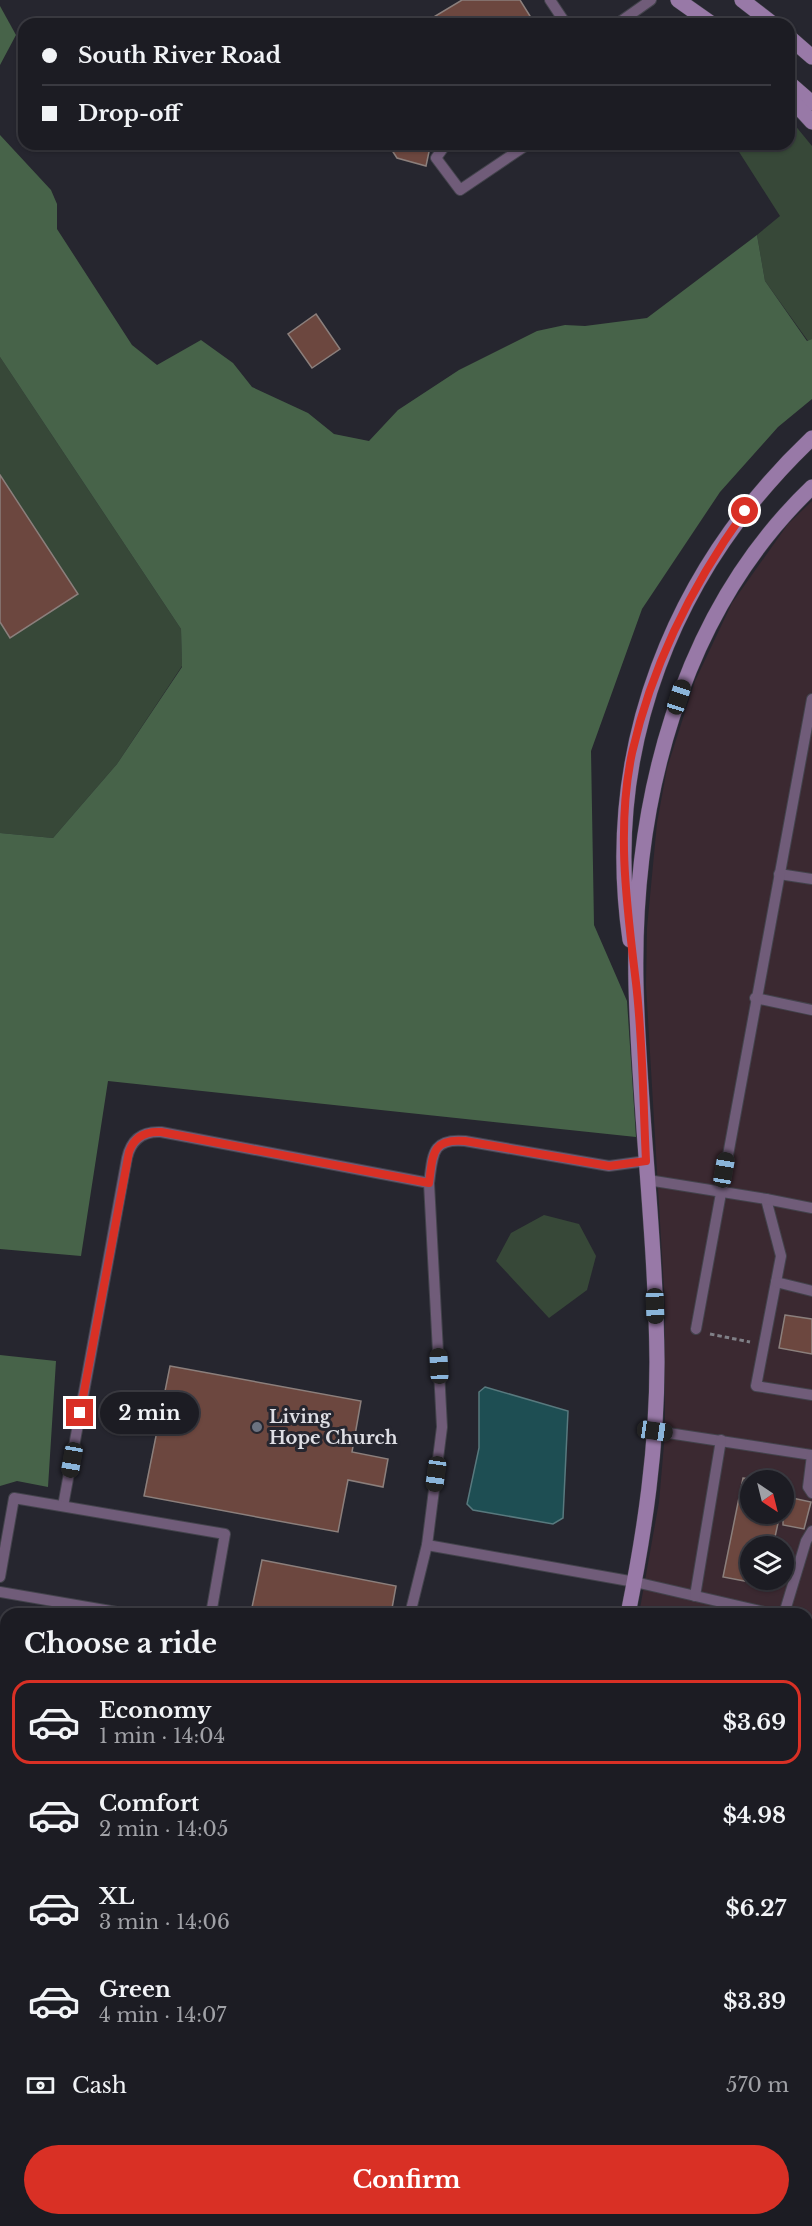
<!DOCTYPE html>
<meta charset="utf-8">
<style>
:root{--surface:#1c1c23;--page:#25252b;--text:#f1f3f6;--muted:#a0a1a6;--line:#3a3a41;--accent:#d93025}
body{margin:0;font-family:"Libre Baskerville",serif;background:var(--page);color:var(--text);height:100vh;display:flex;flex-direction:column;font-size:22px;white-space:nowrap}
*{box-sizing:border-box;margin:0}
p{font-size:20px;color:var(--muted)}
.icon{flex:none;width:33px;height:33px;fill:none;stroke:currentColor;stroke-width:2;stroke-linecap:round;stroke-linejoin:round}
.map{position:relative;flex:1;overflow:hidden}
.sheet{position:absolute;left:0px;top:1608px;width:813px;height:618px;display:flex;flex-direction:column;background:var(--surface);border-radius:18px 18px 0 0;box-shadow:0 2px 4px #0004,0 0 0 2px var(--line)}
.sheet>*{flex:none}
.banner{position:absolute;left:18px;top:18px;width:777px;height:132px;border-radius:18px;box-shadow:0 2px 4px #0004,0 0 0 2px var(--line);display:grid;align-content:center;height:132px;padding:0 24px;background:var(--surface)}
.needle{width:39px;rotate:145deg}
.buttons{position:absolute;left:740px;top:1470px;display:grid;gap:12px}
.buttons a{display:grid;place-items:center;width:54px;height:54px;border-radius:50%;background:var(--surface);box-shadow:0 2px 4px #0004,0 0 0 2px var(--line);font-size:30px}
.end{position:absolute;width:27px;height:27px;margin:-14px;border:8px solid #d93025;background:#fff;box-shadow:0 0 0 3px #fff}
.from{border-radius:50%}
.bubble{position:absolute;height:42px;border-radius:21px;background:var(--surface);box-shadow:0 2px 4px #0004,0 0 0 2px var(--line);font-size:20px;font-weight:700;line-height:42px;text-align:center}
.car{position:absolute;width:18px;height:36px;margin:-18px -9px;border-radius:8px;box-shadow:0 0 4px 2px #0007;background:linear-gradient(#222 24%,#8ab4d8 0 40%,#222 0 76%,#8ab4d8 0 86%,#222 0)}
.banner b{display:flex;align-items:center;gap:21px;height:57px;font-size:22px}
.banner b+b{border-top:2px solid var(--line)}
.banner i{width:15px;height:15px;background:var(--text)}
ul{padding:0;list-style:none}
li{display:flex;align-items:center;gap:18px;height:84px;margin:0 12px 9px;padding:0 12px;border:3px solid transparent;border-radius:18px}
li div{flex:1}
li b{display:block;font-size:22px}
li em{font-style:normal;font-weight:700}
li.current{border-color:var(--accent)}
li>.icon{width:54px;height:54px;stroke-width:1.5}
h2{padding:0 24px;font-size:27px;line-height:72px}
.pay{display:flex;align-items:center;gap:15px;height:66px;padding:0 24px;font-size:22px}
.pay p{margin-inline-start:auto}
.action{display:flex;gap:12px;margin-top:auto;padding:12px 24px}
.action a{flex:1;height:69px;border-radius:36px;background:var(--accent);color:#fff;font-size:24px;font-weight:700;line-height:69px;text-align:center}
.map>svg:first-child{display:block}
</style>
<div class="map">
<svg width="812" height="2226" viewBox="0 0 812 2226">
<rect width="100%" height="100%" fill="#26262f"/>
<!-- commercial -->
<path fill="#3b2931" fill-rule="evenodd" d="M812,501V2226H526L527,2220H807V1614H639L659,1502L665,1433V1306L646,985L647,928L657,823L667,768L695,681L732,603L788,524ZM750,1480H783V1514H750ZM750,1546H783V1580H750Z"/>
<!-- green -->
<g fill="#374838">
<polygon points="789,118 812,146 812,339 808,341 765,281 757,235 780,216 734,144 789,144"/>
<polygon points="0,357 181,629 182,666 117,764 53,838 0,833"/>
<polygon points="544,1215 579,1224 596,1256 587,1290 549,1318 496,1261 511,1233"/>
</g>
<!-- forest -->
<g fill="#476349">
<polygon points="0,6 16,35 0,65"/>
<polygon points="0,135 51,190 57,204 57,229 132,345 157,365 201,340 233,363 252,387 308,413 334,434 369,441 398,410 459,370 537,331 565,325 585,326 647,318 757,235 765,281 807,341 812,339 812,399 778,427 720,492 642,609 591,751 594,925 627,1001 636,1137 108,1081 81,1256 0,1249 0,833 53,838 117,764 182,667 181,629 0,357"/>
<polygon points="0,1355 56,1361 48,1487 17,1481 0,1486"/>
<polygon points="0,2006 6,2007 6,2220 505,2220 504,2226 0,2226"/>
</g>
<!-- water -->
<g fill="#1e4e53" stroke="#58797e" stroke-width="1.5">
<polygon points="485,1387 568,1411 563,1518 553,1524 473,1510 467,1504 479,1448 479,1392"/>
<polygon points="0,1922 6,1923 6,1980 0,1979"/>
</g>
<!-- building -->
<g fill="#6c473f" stroke="#8b7f7c" stroke-width="1.5">
<polygon points="462,0 520,0 535,24 422,24"/>
<polygon points="388,144 430,147 426,166 397,158"/>
<polygon points="316,314 340,349 312,368 288,334"/>
<polygon points="0,475 78,594 10,638 0,622"/>
<polygon points="785,1315 812,1319 812,1354 779,1348"/>
<polygon points="170,1366 361,1401 352,1452 388,1459 383,1487 348,1480 338,1532 144,1496"/>
<polygon points="743,1478 750,1479 750,1514 780,1514 773,1546 750,1546 750,1582 723,1577"/>
<polygon points="783,1496 811,1502 804,1529 783,1525"/>
<polygon points="262,1560 396,1586 391,1614 251,1612"/>
</g>
<g fill="none" stroke-linecap="round" stroke-linejoin="round">
<!-- service casing -->
<g stroke="#43434c" stroke-width="12">
<g id="service">
<polyline points="550,0 566,24"/>
<polyline points="617,24 651,0"/>
<polyline points="446,144 436,158 460,190 528,144"/>
<polyline points="779,874 812,879"/>
<polyline points="755,998 812,1010"/>
<polyline points="648,1180 766,1199 781,1256 756,1386 812,1395"/>
<polyline points="766,1199 812,1208"/>
<polyline points="776,1282 812,1291"/>
<polyline points="696,1329 812,699"/>
<polyline points="655,1431 812,1455"/>
<polyline points="812,1455 808,1487 812,1493"/>
<path d="M63,1506L127,1158C131,1140 142,1131 161,1132L429,1183"/>
<polyline points="427,1545 635,1582 773,1614"/>
<polyline points="0,1577 14,1498 225,1534 211,1614"/>
<polyline points="0,1592 128,1614"/>
<polyline points="695,1596 721,1440"/>
<path d="M410,1614L427,1545L442,1427L429,1183C433,1155 431,1138 465,1141L609,1166L646,1161"/>
<polyline points="784,1614 806,1541 812,1531"/>
<polyline points="807,1621 812,1622"/>
<polyline points="0,1626 6,1627"/>
<polyline points="807,1857 812,1858"/>
<polyline points="754,2220 786,2226"/>
</g>
</g>
<!-- secondary casing -->
<g stroke="#43434c" stroke-width="16">
<g id="secondary">
<polyline points="678,0 712,24"/>
<polyline points="742,0 773,24"/>
<polyline points="789,37 812,57"/>
<polyline points="789,83 812,103"/>
<polyline points="789,97 812,122"/>
<path d="M630,940C602,749 673,570 812,438"/>
<path d="M628,1614C645,1530 657,1448 657,1362C656,1236 639,1110 636,985C632,805 679,614 812,487"/>
<polyline points="516,2226 517,2220"/>
</g>
</g>
<!-- path -->
<polyline stroke="#808087" stroke-width="3" stroke-dasharray="4.5 3" stroke-linecap="butt" points="710,1334 750,1342"/>
<!-- service -->
<use href="#service" stroke="#705c79" stroke-width="10"/>
<!-- secondary -->
<use href="#secondary" stroke="#9879a7" stroke-width="15"/>
</g>
<g fill="none" stroke-linecap="round" stroke-linejoin="round">
<!-- route -->
<path stroke="#d93025" stroke-width="8" d="M80,1413L129,1152C134,1137 145,1131 161,1132L429,1183C433,1155 431,1138 465,1141L609,1166L646,1161C643,1102 643,1042 636,983C627,907 616,829 632,753C652,664 692,585 745,511"/>
</g>
<!-- markers -->
<circle fill="#6b7280" stroke="#26262f" stroke-width="2" cx="257" cy="1427" r="6"/>
<g text-anchor="middle" stroke-width="6" stroke-linejoin="round" paint-order="stroke">
<!-- poi labels -->
<g font-size="18" font-weight="bold" fill="#dedee4" stroke="#26262f" text-anchor="start">
<text x="269" y="1423">Living<tspan x="269" dy="21">Hope Church</tspan></text>
</g>
</g>
</svg>
<div class="buttons">
<a><svg class="needle" viewBox="-14 -14 28 28"><path d="M0-13l5 13h-10z" fill="#e53935"/><path d="M0 13l5-13h-10z" fill="#a0a1a6"/></svg></a>
<a><svg class="icon" aria-label="layers" viewBox="0 0 24 24"><path d="M12 4l9 5-9 5-9-5zM3 14l9 5 9-5"/></svg></a>
</div>
<i class="end from" style="left:745px;top:511px"></i>
<i class="end" style="left:80px;top:1413px"></i>
<div class="bubble" style="left:100px;top:1392px;width:99px">2 min</div>
<i class="car" style="left:679px;top:697px;rotate:18deg"></i>
<i class="car" style="left:724px;top:1170px;rotate:10deg"></i>
<i class="car" style="left:655px;top:1306px;rotate:178deg"></i>
<i class="car" style="left:439px;top:1366px;rotate:357deg"></i>
<i class="car" style="left:655px;top:1431px;rotate:98deg"></i>
<i class="car" style="left:72px;top:1460px;rotate:190deg"></i>
<i class="car" style="left:436px;top:1474px;rotate:188deg"></i>
<div class="banner">
<b><i class="from"></i>South River Road</b>
<b><i></i>Drop-off</b>
</div>
<section class="sheet">
<h2>Choose a ride</h2>
<ul>
<li class="current"><svg class="icon" aria-label="car" viewBox="0 0 24 24"><path d="M5 17H2v-5l4-1 3-4h7l3 4 3 1v5h-3M9 17h6M6 11h13"/><circle cx="7" cy="17" r="2"/><circle cx="17" cy="17" r="2"/></svg><div><b>Economy</b><p>1 min · 14:04</p></div><em>$3.69</em></li>
<li><svg class="icon" aria-label="car" viewBox="0 0 24 24"><path d="M5 17H2v-5l4-1 3-4h7l3 4 3 1v5h-3M9 17h6M6 11h13"/><circle cx="7" cy="17" r="2"/><circle cx="17" cy="17" r="2"/></svg><div><b>Comfort</b><p>2 min · 14:05</p></div><em>$4.98</em></li>
<li><svg class="icon" aria-label="car" viewBox="0 0 24 24"><path d="M5 17H2v-5l4-1 3-4h7l3 4 3 1v5h-3M9 17h6M6 11h13"/><circle cx="7" cy="17" r="2"/><circle cx="17" cy="17" r="2"/></svg><div><b>XL</b><p>3 min · 14:06</p></div><em>$6.27</em></li>
<li><svg class="icon" aria-label="car" viewBox="0 0 24 24"><path d="M5 17H2v-5l4-1 3-4h7l3 4 3 1v5h-3M9 17h6M6 11h13"/><circle cx="7" cy="17" r="2"/><circle cx="17" cy="17" r="2"/></svg><div><b>Green</b><p>4 min · 14:07</p></div><em>$3.39</em></li>
</ul>
<div class="pay"><svg class="icon" aria-label="cash" viewBox="0 0 24 24"><path d="M3 7h18v10H3z"/><circle cx="12" cy="12" r="2"/></svg>Cash<p>570 m</p></div>
<div class="action"><a>Confirm</a></div>
</section>
</div>
